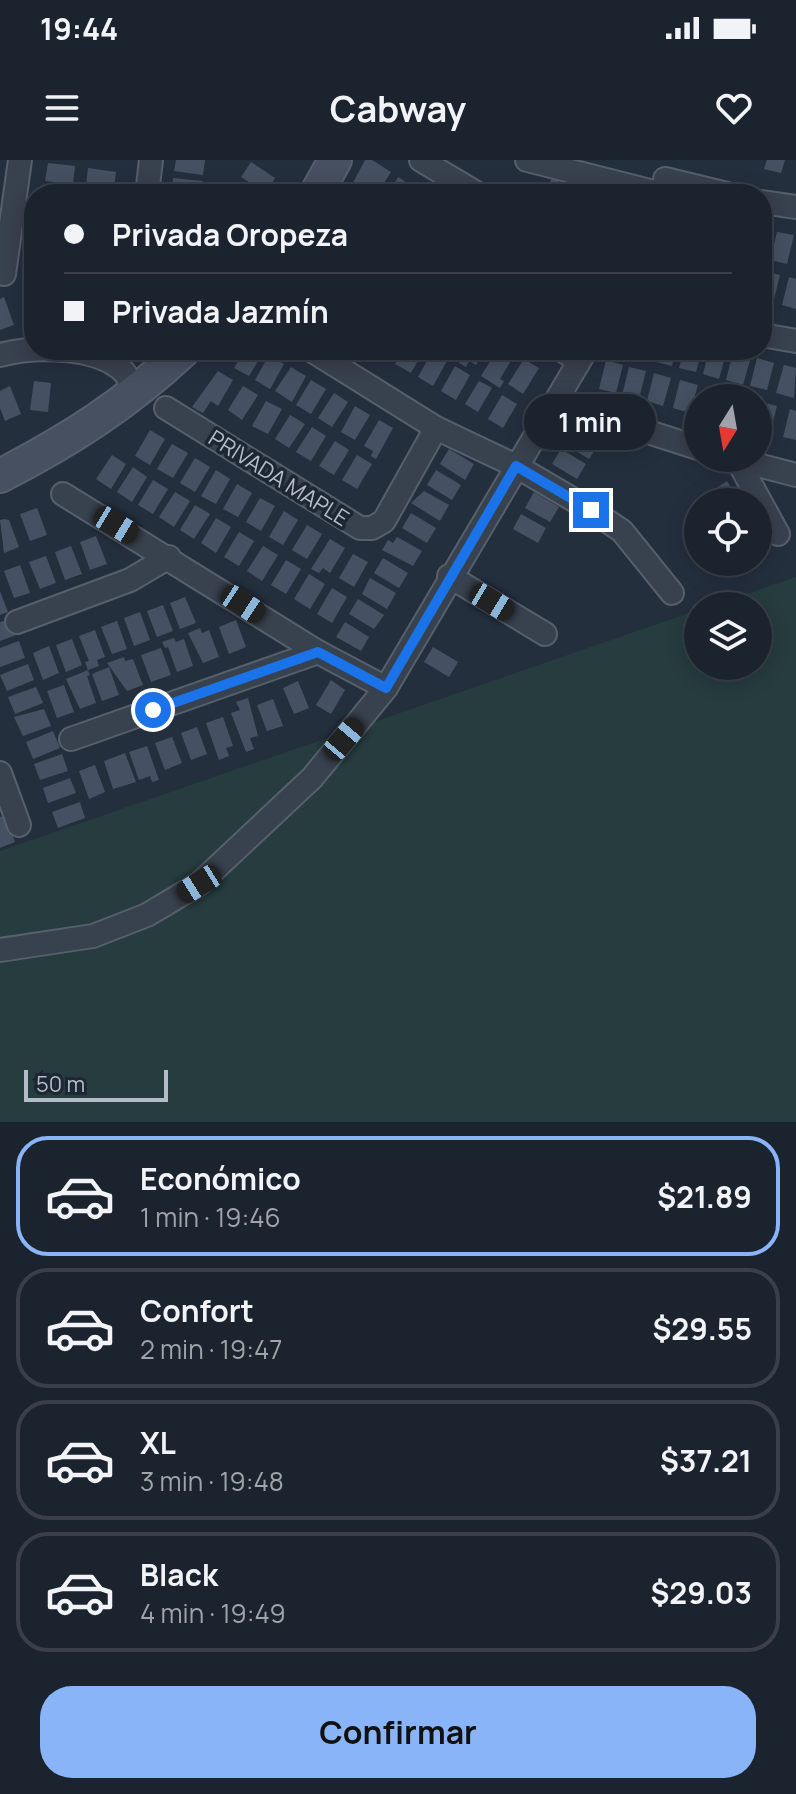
<!DOCTYPE html>
<html lang="es">
<meta charset="utf-8">
<style>
:root{--surface:#1b232e;--page:#282f3a;--text:#f1f3f6;--muted:#a0a4aa;--line:#39404a;--accent:#8ab4f8}
body{margin:0;font-family:Manrope,sans-serif;background:var(--page);color:var(--text);height:100vh;display:flex;flex-direction:column;font-size:30px;white-space:nowrap}
*{box-sizing:border-box;margin:0}
p{font-size:26px;color:var(--muted)}
.icon{flex:none;width:44px;height:44px;fill:none;stroke:currentColor;stroke-width:2;stroke-linecap:round;stroke-linejoin:round}
.map{position:relative;height:962px;overflow:hidden}
.panel{display:flex;flex-direction:column;background:var(--surface);flex:1}
.panel>*{flex:none}
.banner{position:absolute;left:24px;top:24px;width:748px;height:176px;border-radius:32px;box-shadow:0 4px 20px #0003,0 0 0 2px var(--line);display:grid;align-content:center;height:176px;padding:0 40px;background:var(--surface)}
.needle{width:52px;rotate:191deg}
.controls{position:absolute;left:684px;top:224px;display:grid;gap:16px}
.controls a{display:grid;place-items:center;width:88px;height:88px;border-radius:50%;background:var(--surface);box-shadow:0 4px 20px #0003,0 0 0 2px var(--line);font-size:40px}
.scale{position:absolute;left:24px;bottom:20px;width:144px;box-sizing:border-box;padding-left:8px;border:4px solid #b4bcc9;border-top:0;font-size:22px;line-height:28px;white-space:nowrap;color:#b4bcc9;-webkit-text-stroke:6px #1d2633;paint-order:stroke}
.end{position:absolute;width:36px;height:36px;margin:-18px;border:10px solid #1a73e8;background:#fff;box-shadow:0 0 0 4px #fff}
.from{border-radius:50%}
.bubble{position:absolute;height:56px;border-radius:28px;background:var(--surface);box-shadow:0 4px 20px #0003,0 0 0 2px var(--line);font-size:26px;font-weight:700;line-height:56px;text-align:center}
.car{position:absolute;width:24px;height:48px;margin:-24px -12px;border-radius:10px;box-shadow:0 0 6px 2px #0007;background:linear-gradient(#222 24%,#8ab4d8 0 40%,#222 0 76%,#8ab4d8 0 86%,#222 0)}
.banner b{display:flex;align-items:center;gap:28px;height:76px;font-size:30px}
.banner b+b{border-top:2px solid var(--line)}
.banner i{width:20px;height:20px;background:var(--text)}
ul{padding:14px 0 0;list-style:none}
li{display:flex;align-items:center;gap:24px;height:120px;margin:0 16px 12px;padding:0 24px;border:4px solid var(--line);border-radius:32px}
li div{flex:1}
li b{display:block;font-size:30px}
li em{font-style:normal;font-weight:700}
li.active{border-color:var(--accent)}
li>.icon{width:72px;height:72px;stroke-width:1.5}
.action{display:flex;gap:16px;margin-top:auto;padding:16px 40px}
.action a{flex:1;height:92px;border-radius:32px;background:var(--accent);color:#111;font-size:32px;font-weight:700;line-height:92px;text-align:center}
.status{display:flex;justify-content:space-between;align-items:center;height:56px;padding:0 40px;background:var(--surface);direction:ltr}
.status svg{height:22px;fill:currentColor}
header{display:flex;justify-content:space-between;align-items:center;height:104px;padding:0 40px;background:var(--surface);font-size:36px;font-weight:700}
.map>svg:first-child{display:block}
</style>
<div class="status"><b>19:44</b><svg viewBox="0 0 49 12"><path d="M0 12V9h3v3zM5 12V6h3v6zM10 12V3h3v9zM15 12V0h3v12zM26 1h20v11H26zM47 4h2v5h-2z"/></svg></div>
<header><svg class="icon" aria-label="menu" viewBox="0 0 24 24"><path d="M4 6h16M4 12h16M4 18h16"/></svg>Cabway<svg class="icon" aria-label="heart" viewBox="0 0 24 24"><path d="M12 20l-8-8c-3-5 5-10 8-4 3-6 11-1 8 4z"/></svg></header>
<div class="map">
<svg width="796" height="962" viewBox="0 0 796 962">
<rect width="100%" height="100%" fill="#242f3e"/>
<!-- green -->
<polygon fill="#263c3f" points="796,417 796,962 0,962 0,691 698,450 698,506 758,506 758,446 711,446"/>
<!-- building -->
<g fill="#455162">
<polygon points="176,0 205,0 203,15 174,11"/>
<polygon points="365,0 372,0 391,12 381,28 386,31 384,34 347,34"/>
<polygon points="767,0 785,0 781,13 764,9"/>
<polygon points="251,2 275,18 266,33 241,17"/>
<polygon points="48,3 75,6 73,24 45,21"/>
<polygon points="88,8 116,12 114,29 86,25"/>
<polygon points="552,15 560,17 558,25 566,27 565,34 540,34 541,29 548,30"/>
<polygon points="398,17 412,26 408,34 388,34"/>
<polygon points="173,18 203,21 201,34 172,34"/>
<polygon points="238,23 255,34 230,34"/>
<polygon points="45,28 74,29 80,34 44,34"/>
<polygon points="777,72 794,75 787,104 770,100"/>
<polygon points="763,111 780,115 773,143 762,140"/>
<polygon points="789,117 796,119 796,149 782,145"/>
<polygon points="32,134 34,134 34,164 29,163"/>
<polygon points="4,137 14,165 0,170 0,139"/>
<polygon points="245,190 264,191 249,216 234,208"/>
<polygon points="372,190 396,190 390,200"/>
<polygon points="403,190 424,190 411,213 395,204"/>
<polygon points="466,190 485,190 476,205 469,201 466,207 453,199 457,193 462,196"/>
<polygon points="497,190 515,194 500,219 504,221 500,228 481,216"/>
<polygon points="659,190 676,190 672,206 656,202"/>
<polygon points="684,190 702,190 696,212 679,208"/>
<polygon points="709,190 727,190 719,219 703,214"/>
<polygon points="432,192 447,201 433,226 418,217"/>
<polygon points="733,192 751,197 743,225 726,220"/>
<polygon points="269,195 284,204 270,229 255,220"/>
<polygon points="757,198 774,203 767,230 750,226"/>
<polygon points="524,199 539,208 523,234 508,224"/>
<polygon points="606,200 623,205 616,233 599,229"/>
<polygon points="784,205 796,208 794,238 776,233"/>
<polygon points="455,206 470,215 456,240 441,231"/>
<polygon points="291,207 306,216 292,242 275,231"/>
<polygon points="629,207 646,211 639,239 622,235"/>
<polygon points="218,211 233,220 218,246 211,241 203,253 192,247"/>
<polygon points="654,213 671,218 663,246 647,241"/>
<polygon points="311,220 326,229 311,254 296,245"/>
<polygon points="680,220 698,225 690,253 673,248"/>
<polygon points="34,221 51,223 48,252 30,250"/>
<polygon points="479,221 492,228 478,252 465,244"/>
<polygon points="10,226 21,254 5,261 0,248 0,231"/>
<polygon points="243,226 258,235 242,260 228,250"/>
<polygon points="706,227 723,231 722,238 703,238"/>
<polygon points="334,233 348,242 332,267 318,258"/>
<polygon points="502,235 517,244 503,268 488,259"/>
<polygon points="266,241 282,249 268,274 252,266"/>
<polygon points="761,242 777,246 770,274 758,271"/>
<polygon points="355,246 370,255 355,280 341,272"/>
<polygon points="790,249 796,251 796,280 783,277"/>
<polygon points="290,255 305,264 289,288 275,279"/>
<polygon points="379,260 393,268 376,299 371,296 373,291 364,286"/>
<polygon points="312,267 326,276 311,301 296,292"/>
<polygon points="574,269 599,283 589,299 564,284"/>
<polygon points="150,270 165,279 150,305 135,296"/>
<polygon points="335,281 349,290 334,315 319,306"/>
<polygon points="172,284 188,293 173,318 157,309"/>
<polygon points="449,289 474,304 465,320 440,304"/>
<polygon points="561,289 586,304 577,319 552,304"/>
<polygon points="112,295 126,304 111,329 96,319"/>
<polygon points="357,295 372,304 357,329 342,320"/>
<polygon points="195,298 210,307 195,332 180,323"/>
<polygon points="133,307 147,317 132,342 117,332"/>
<polygon points="216,310 230,319 216,344 201,336"/>
<polygon points="436,310 461,325 452,340 427,325"/>
<polygon points="153,320 168,329 153,354 138,345"/>
<polygon points="727,321 737,337 728,342 706,342 703,337"/>
<polygon points="237,324 252,333 238,357 223,349"/>
<polygon points="424,331 449,345 440,361 411,343"/>
<polygon points="175,332 190,341 174,367 159,357"/>
<polygon points="534,332 559,347 550,362 525,348"/>
<polygon points="260,338 275,346 261,371 246,362"/>
<polygon points="195,345 210,354 194,379 180,370"/>
<polygon points="37,348 47,375 30,381 20,354"/>
<polygon points="284,351 298,360 283,385 269,377"/>
<polygon points="411,353 436,368 427,383 402,368"/>
<polygon points="521,354 546,368 538,383 513,369"/>
<polygon points="216,358 231,367 216,393 201,383"/>
<polygon points="4,359 9,360 19,387 4,393 0,360"/>
<polygon points="307,365 322,374 307,399 292,390"/>
<polygon points="239,372 254,381 239,406 224,397"/>
<polygon points="96,376 107,404 90,410 80,382"/>
<polygon points="397,377 422,391 413,406 382,390 388,380 393,383"/>
<polygon points="330,379 345,388 330,413 323,408 319,413 311,409"/>
<polygon points="71,386 82,414 65,420 55,392"/>
<polygon points="263,386 278,395 262,421 247,411"/>
<polygon points="353,394 368,402 354,427 339,418"/>
<polygon points="46,396 56,423 40,429 29,402"/>
<polygon points="383,398 408,413 399,428 374,413"/>
<polygon points="286,400 301,409 286,434 271,425"/>
<polygon points="20,405 30,433 14,438 4,411"/>
<polygon points="309,414 325,424 310,449 294,439"/>
<polygon points="370,418 396,433 387,449 362,434"/>
<polygon points="332,428 347,437 332,463 317,454"/>
<polygon points="0,431 8,452 0,455"/>
<polygon points="185,437 196,463 180,469 170,443"/>
<polygon points="358,439 384,455 374,469 349,454"/>
<polygon points="163,445 173,471 157,477 147,451"/>
<polygon points="140,452 150,480 134,486 124,458"/>
<polygon points="10,459 16,475 0,481 0,462"/>
<polygon points="236,460 246,487 229,494 219,467"/>
<polygon points="117,461 127,489 112,494 101,467"/>
<polygon points="345,462 369,477 361,491 336,477"/>
<polygon points="200,468 202,473 209,470 219,497 203,503 188,473"/>
<polygon points="95,470 105,497 97,500 99,506 88,510 85,502 89,501 79,476"/>
<polygon points="174,478 176,482 184,479 193,506 177,512 168,487 165,488 162,482"/>
<polygon points="72,479 82,505 66,512 56,485"/>
<polygon points="19,481 25,498 0,507 0,488"/>
<polygon points="49,486 59,513 43,520 33,493"/>
<polygon points="433,487 458,502 449,517 424,502"/>
<polygon points="161,488 171,515 151,522 141,495"/>
<polygon points="124,497 125,501 133,499 143,525 127,531 107,503"/>
<polygon points="28,504 34,520 7,531 0,515"/>
<polygon points="109,507 119,535 102,541 92,514"/>
<polygon points="88,510 90,515 87,516 96,543 80,549 66,519"/>
<polygon points="331,520 345,530 331,554 316,545"/>
<polygon points="298,521 309,548 294,554 283,528"/>
<polygon points="64,525 74,552 57,558 47,531"/>
<polygon points="36,527 43,543 15,554 8,537"/>
<polygon points="248,538 258,576 250,578 254,589 246,592 231,553 240,550 236,542"/>
<polygon points="273,539 283,566 267,571 257,545"/>
<polygon points="44,549 51,566 23,576 14,557"/>
<polygon points="223,557 233,586 226,588 229,596 219,600 206,563"/>
<polygon points="197,567 207,594 191,600 181,573"/>
<polygon points="53,571 60,588 33,599 26,582"/>
<polygon points="172,577 182,603 165,610 155,583"/>
<polygon points="147,586 159,620 152,622 150,616 139,620 129,592"/>
<polygon points="125,593 136,622 113,629 104,601"/>
<polygon points="62,594 68,611 40,620 34,604"/>
<polygon points="95,605 105,632 89,639 79,611"/>
<polygon points="70,618 76,633 48,643 43,628"/>
<polygon points="80,642 85,658 58,668 52,652"/>
<polygon points="5,655 15,682 0,688 0,657"/>
</g>
<g fill="none" stroke-linecap="round" stroke-linejoin="round">
<!-- minor casing -->
<g stroke="#565f6c" stroke-width="26">
<g id="minor">
<polyline points="421,0 478,34"/>
<polyline points="527,0 662,34"/>
<polyline points="665,19 727,34"/>
<polyline points="147,34 151,0"/>
<polyline points="762,42 796,47"/>
<polyline points="4,114 20,0"/>
<polyline points="762,175 796,181"/>
<polyline points="311,190 436,268 516,306 591,350 622,371 672,433"/>
<polyline points="562,190 579,201"/>
<path d="M0,195C34,186 97,185 124,212C129,218 132,228 135,235"/>
<polyline points="555,242 698,288"/>
<polyline points="166,248 360,368 372,368 384,361 436,268"/>
<polyline points="731,298 796,315"/>
<polyline points="738,301 778,374"/>
<polyline points="63,334 318,492 386,528"/>
<polyline points="449,416 545,474"/>
<polyline points="17,462 130,420 169,397"/>
<polyline points="71,579 318,492"/>
<polyline points="0,613 19,665"/>
<polyline points="0,790 93,776 147,755 199,724 312,618 386,528 586,190"/>
</g>
</g>
<!-- secondary casing -->
<g stroke="#565f6c" stroke-width="36">
<g id="secondary">
<polyline points="316,34 335,0"/>
<path d="M0,316C70,280 126,244 184,190"/>
</g>
</g>
<!-- minor -->
<use href="#minor" stroke="#38414e" stroke-width="22"/>
<!-- secondary -->
<use href="#secondary" stroke="#465061" stroke-width="32"/>
</g>
<g fill="none" stroke-linecap="round" stroke-linejoin="round">
<!-- route -->
<polyline stroke="#1a73e8" stroke-width="10" points="153,550 318,492 386,528 516,306 591,350"/>
</g>
<g text-anchor="middle" stroke-width="7" stroke-linejoin="round" paint-order="stroke">
<!-- street labels -->
<g font-size="22" fill="#b4bcc9" stroke="#1d2633">
<text transform="translate(279 318) rotate(32)" y="8">PRIVADA MAPLE</text>
</g>
</g>
</svg>
<div class="controls">
<a><svg class="needle" viewBox="-14 -14 28 28"><path d="M0-13l5 13h-10z" fill="#e53935"/><path d="M0 13l5-13h-10z" fill="#a0a4aa"/></svg></a>
<a><svg class="icon" aria-label="locate" viewBox="0 0 24 24"><circle cx="12" cy="12" r="6"/><path d="M12 2v4M12 18v4M2 12h4M18 12h4"/></svg></a>
<a><svg class="icon" aria-label="layers" viewBox="0 0 24 24"><path d="M12 4l9 5-9 5-9-5zM3 14l9 5 9-5"/></svg></a>
</div>
<div class="scale">50 m</div>
<i class="end from" style="left:153px;top:550px"></i>
<i class="end" style="left:591px;top:350px"></i>
<div class="bubble" style="left:524px;top:234px;width:132px">1 min</div>
<i class="car" style="left:116px;top:365px;rotate:121deg"></i>
<i class="car" style="left:492px;top:442px;rotate:121deg"></i>
<i class="car" style="left:243px;top:444px;rotate:123deg"></i>
<i class="car" style="left:344px;top:579px;rotate:40deg"></i>
<i class="car" style="left:199px;top:724px;rotate:238deg"></i>
<div class="banner">
<b><i class="from"></i>Privada Oropeza</b>
<b><i></i>Privada Jazmín</b>
</div>
</div>
<section class="panel">
<ul>
<li class="active"><svg class="icon" aria-label="car" viewBox="0 0 24 24"><path d="M5 17H2v-5l4-1 3-4h7l3 4 3 1v5h-3M9 17h6M6 11h13"/><circle cx="7" cy="17" r="2"/><circle cx="17" cy="17" r="2"/></svg><div><b>Económico</b><p>1 min · 19:46</p></div><em>$21.89</em></li>
<li><svg class="icon" aria-label="car" viewBox="0 0 24 24"><path d="M5 17H2v-5l4-1 3-4h7l3 4 3 1v5h-3M9 17h6M6 11h13"/><circle cx="7" cy="17" r="2"/><circle cx="17" cy="17" r="2"/></svg><div><b>Confort</b><p>2 min · 19:47</p></div><em>$29.55</em></li>
<li><svg class="icon" aria-label="car" viewBox="0 0 24 24"><path d="M5 17H2v-5l4-1 3-4h7l3 4 3 1v5h-3M9 17h6M6 11h13"/><circle cx="7" cy="17" r="2"/><circle cx="17" cy="17" r="2"/></svg><div><b>XL</b><p>3 min · 19:48</p></div><em>$37.21</em></li>
<li><svg class="icon" aria-label="car" viewBox="0 0 24 24"><path d="M5 17H2v-5l4-1 3-4h7l3 4 3 1v5h-3M9 17h6M6 11h13"/><circle cx="7" cy="17" r="2"/><circle cx="17" cy="17" r="2"/></svg><div><b>Black</b><p>4 min · 19:49</p></div><em>$29.03</em></li>
</ul>
<div class="action"><a>Confirmar</a></div>
</section>
